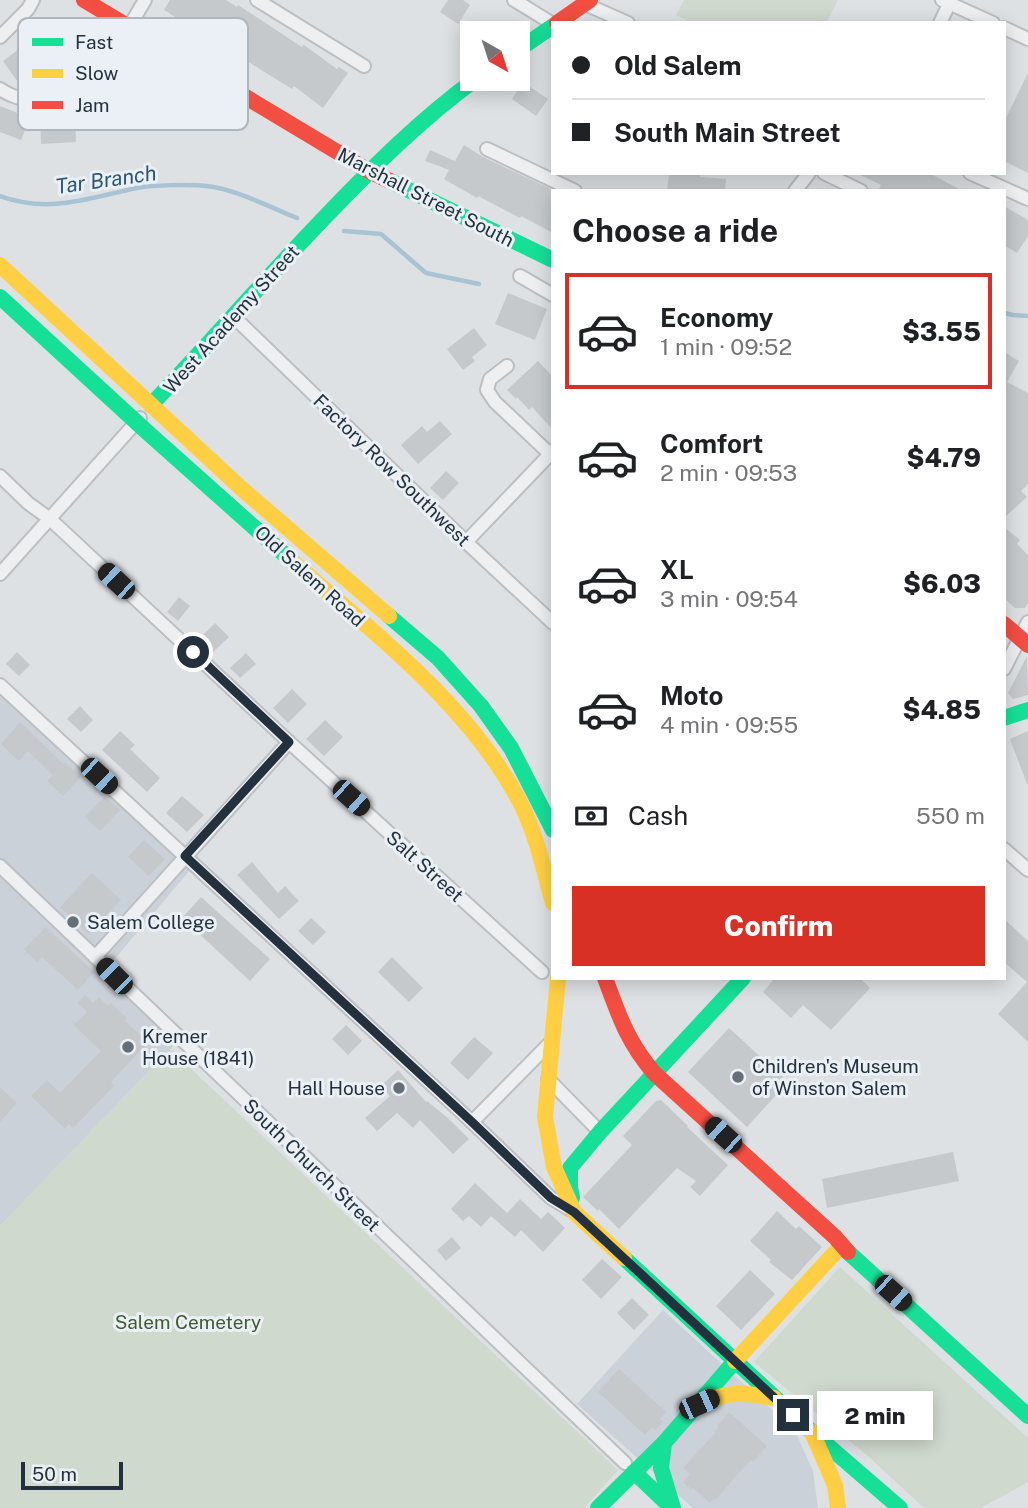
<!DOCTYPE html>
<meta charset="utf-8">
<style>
:root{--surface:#fff;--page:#f2f2f2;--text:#202124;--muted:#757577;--line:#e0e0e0;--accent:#d93025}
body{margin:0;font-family:"Public Sans",sans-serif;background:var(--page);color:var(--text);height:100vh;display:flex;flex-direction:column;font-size:26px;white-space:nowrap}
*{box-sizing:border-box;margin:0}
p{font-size:23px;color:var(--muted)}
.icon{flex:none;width:38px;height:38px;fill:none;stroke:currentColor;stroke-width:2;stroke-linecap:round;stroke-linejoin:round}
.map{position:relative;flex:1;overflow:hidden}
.side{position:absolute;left:551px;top:189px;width:455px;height:791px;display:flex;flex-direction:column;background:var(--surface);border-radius:0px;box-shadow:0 4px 18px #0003}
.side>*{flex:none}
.guide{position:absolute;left:551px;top:21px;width:455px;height:154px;border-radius:0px;box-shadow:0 4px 18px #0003;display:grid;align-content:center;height:154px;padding:0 21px;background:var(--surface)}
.needle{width:46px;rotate:141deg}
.fabs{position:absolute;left:460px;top:21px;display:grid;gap:14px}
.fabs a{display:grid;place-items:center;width:70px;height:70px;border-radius:0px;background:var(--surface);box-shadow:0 4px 18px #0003;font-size:35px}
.scale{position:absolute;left:21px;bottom:18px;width:102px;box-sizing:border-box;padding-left:7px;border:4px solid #23313e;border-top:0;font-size:19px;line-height:24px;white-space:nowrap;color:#23313e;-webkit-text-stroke:5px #eaf0f5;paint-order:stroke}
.end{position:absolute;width:32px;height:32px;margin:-16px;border:9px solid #23313e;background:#fff;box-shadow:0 0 0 4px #fff}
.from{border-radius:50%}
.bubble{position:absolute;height:49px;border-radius:0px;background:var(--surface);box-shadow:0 4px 18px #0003;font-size:23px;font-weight:800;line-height:49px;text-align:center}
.car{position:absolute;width:21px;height:42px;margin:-21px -10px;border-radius:9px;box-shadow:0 0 5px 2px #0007;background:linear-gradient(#222 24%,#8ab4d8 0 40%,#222 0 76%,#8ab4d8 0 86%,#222 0)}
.guide b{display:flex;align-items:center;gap:24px;height:66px;font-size:26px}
.guide b+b{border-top:2px solid var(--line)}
.guide i{width:18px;height:18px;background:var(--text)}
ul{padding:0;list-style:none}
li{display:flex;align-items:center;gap:21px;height:116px;margin:0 14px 10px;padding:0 7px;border:4px solid transparent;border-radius:0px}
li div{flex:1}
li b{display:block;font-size:26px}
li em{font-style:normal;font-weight:800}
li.current{border-color:var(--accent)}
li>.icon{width:63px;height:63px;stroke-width:1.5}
h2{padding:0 21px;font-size:32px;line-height:84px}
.pay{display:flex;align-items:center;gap:18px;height:77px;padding:0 21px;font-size:26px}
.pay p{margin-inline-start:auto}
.action{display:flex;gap:14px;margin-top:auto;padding:14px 21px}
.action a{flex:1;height:80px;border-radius:0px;background:var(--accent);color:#fff;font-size:28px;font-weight:800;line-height:80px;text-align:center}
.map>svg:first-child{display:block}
</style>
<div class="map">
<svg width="1028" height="1508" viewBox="0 0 1028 1508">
<rect width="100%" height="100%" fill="#dee1e4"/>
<!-- built -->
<g fill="#cbd1d8">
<polygon points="0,696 190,870 102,974 176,1043 0,1226"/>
<polygon points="663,1310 795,1431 813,1471 818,1508 693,1508 577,1404"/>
</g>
<!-- green -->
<g fill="#d0d9cd">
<polygon points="684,0 838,0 826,23 692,23 676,15"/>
<polygon points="170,1049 618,1470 584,1508 0,1508 0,1226"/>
<polygon points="840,1267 1028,1438 1028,1482 981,1508 924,1508 870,1458 754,1362"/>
</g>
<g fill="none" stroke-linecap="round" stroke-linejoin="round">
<!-- stream -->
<g stroke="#a8c3d3" stroke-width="4.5">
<path d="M0,196C50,214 88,198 137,188C155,185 187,184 206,186C236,189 269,207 297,218"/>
<polyline points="344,231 381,234 426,273 479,284"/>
<polyline points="1004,313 1013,315 1028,316"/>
</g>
</g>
<!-- building -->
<g fill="#c6c9cc">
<polygon points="170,0 226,0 237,7 238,5 302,47 304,45 337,69 339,67 348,73 323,108 294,86 292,89 164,10"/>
<polygon points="448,0 463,0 470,5 458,24 440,12"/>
<polygon points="65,27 82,50 53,72 48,65 20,85 3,61 31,40 37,48"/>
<polygon points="1028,73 1028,173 1004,161 1004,122"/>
<polygon points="523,82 548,99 536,116 512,99"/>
<polygon points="0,106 30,118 21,140 0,132"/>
<polygon points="61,112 61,118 75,117 76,142 41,144 40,113"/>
<polygon points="464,145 483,157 553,190 553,233 521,216 520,218 478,196 477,198 444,179 449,170 425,161 430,150 455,161"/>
<polygon points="669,173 701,173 700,177 726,179 725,191 667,191"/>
<polygon points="856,173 929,173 963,191 878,191 881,185"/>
<polygon points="1004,206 1028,220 1028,236 1017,253 1004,245"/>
<polygon points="508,293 547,309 535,340 495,324"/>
<polygon points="474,328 487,345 472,357 475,361 463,370 447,349"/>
<polygon points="1004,352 1019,361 1007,382 1028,393 1028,484 1021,491 1027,497 1004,518"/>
<polygon points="538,361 553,377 553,430 532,407 529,410 517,397 516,399 507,390"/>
<polygon points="440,421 452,434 418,464 401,445 422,426 427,432"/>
<polygon points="446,471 459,483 443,500 430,488"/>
<polygon points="1004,527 1020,540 1017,544 1028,555 1028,603 1025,608 1015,608 1004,598"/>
<polygon points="179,597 190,606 178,621 167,612"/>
<polygon points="215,623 229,637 212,653 199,639"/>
<polygon points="17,652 30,665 19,676 6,664"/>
<polygon points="246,653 256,664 240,678 230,668"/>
<polygon points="1027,656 1028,695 1013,699 1008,693"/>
<polygon points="292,689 307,704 288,723 273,708"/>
<polygon points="80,706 93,720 81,732 67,719"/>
<polygon points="325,720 343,737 324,756 306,739"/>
<polygon points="20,722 63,764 65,762 81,777 63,796 47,781 53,775 28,751 19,761 1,744"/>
<polygon points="120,731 135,745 130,749 160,778 147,792 102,750"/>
<polygon points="1028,731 1028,784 1027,784 1010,739"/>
<polygon points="105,796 120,810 100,831 85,817"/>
<polygon points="182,796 204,815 187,832 166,813"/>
<polygon points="144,840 165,859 149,876 128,857"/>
<polygon points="252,862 278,893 285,886 299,901 279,919 237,875"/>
<polygon points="92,873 121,900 89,934 60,907"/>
<polygon points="201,897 270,959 250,981 182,918"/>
<polygon points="311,918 326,932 313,945 298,931"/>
<polygon points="1004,919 1028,941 1028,1042 998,1014 1027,982 1004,962"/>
<polygon points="46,927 94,972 78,990 42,957 37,962 24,949"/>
<polygon points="392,957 423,988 409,1002 378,972"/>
<polygon points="775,978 860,978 870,988 831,1030 803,1005 791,1018 763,992"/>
<polygon points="85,995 93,1003 99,997 108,1006 111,1003 127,1018 124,1020 148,1042 111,1082 114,1086 73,1128 69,1124 65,1129 31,1096 47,1080 60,1093 101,1051 74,1025 87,1012 78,1003"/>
<polygon points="346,1025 362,1041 348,1055 332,1039"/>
<polygon points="729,1028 788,1082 747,1127 688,1072"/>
<polygon points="474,1037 493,1053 468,1080 450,1063"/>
<polygon points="398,1070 426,1102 427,1101 449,1119 469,1139 453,1154 420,1120 413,1128 397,1113 377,1131 365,1118 390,1096 381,1086"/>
<polygon points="0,1087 17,1103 0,1122"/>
<polygon points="661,1100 688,1126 687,1127 728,1165 700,1196 690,1187 696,1181 677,1168 619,1229 599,1209 598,1211 583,1197 632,1145 623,1136 656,1101"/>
<polygon points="953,1152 959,1181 827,1208 822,1179"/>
<polygon points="475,1183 507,1213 520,1199 541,1219 548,1212 565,1228 543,1252 521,1230 515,1237 491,1216 481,1227 469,1216 463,1221 451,1209"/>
<polygon points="777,1211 796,1229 799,1226 822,1247 792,1280 769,1262 771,1260 750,1241"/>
<polygon points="452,1237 461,1248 446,1261 437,1250"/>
<polygon points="602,1259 622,1277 601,1299 582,1280"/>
<polygon points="750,1270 775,1294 741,1330 716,1306"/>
<polygon points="632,1298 649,1315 634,1330 617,1313"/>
<polygon points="619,1369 666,1412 660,1419 663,1422 655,1430 652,1427 645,1435 598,1392"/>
<polygon points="729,1412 767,1446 753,1462 751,1460 714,1501 713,1499 710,1503 693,1488 691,1489 683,1482 690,1474 683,1468 715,1433 714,1432 718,1427 717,1426"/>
</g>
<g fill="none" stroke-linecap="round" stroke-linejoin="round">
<!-- street casing -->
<g stroke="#bcbfc2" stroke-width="16">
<g id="street">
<polyline points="257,0 364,66"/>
<polyline points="514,0 553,24"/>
<polyline points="942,0 993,23"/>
<polyline points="585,4 628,23"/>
<polyline points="940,23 951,0"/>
<polyline points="129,27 145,0"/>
<polyline points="1004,28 1028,39"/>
<polyline points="0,37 28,9 33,0"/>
<path d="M0,89C12,97 22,100 36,99C77,93 95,50 112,17"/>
<polyline points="487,149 575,191"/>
<polyline points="824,173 861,191"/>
<polyline points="970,173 1028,199"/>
<polyline points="795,191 809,173"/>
<polyline points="520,276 553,295"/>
<polyline points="233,316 466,542 553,623"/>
<polyline points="507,366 490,379 487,390 495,402 550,454"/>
<polyline points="0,476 28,503 50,519 289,742 542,972"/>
<polyline points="466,542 553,451"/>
<polyline points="0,574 140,418"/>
<polyline points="1004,669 1028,622"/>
<polyline points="0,685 472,1122 551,1198 571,1210"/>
<polyline points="1004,849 1028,870"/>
<polyline points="0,866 625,1463"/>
<polyline points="95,957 289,742"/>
<polyline points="548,1079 600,1132"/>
<polyline points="472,1122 551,1042"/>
</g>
</g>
<!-- street -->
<use href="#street" stroke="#edeff1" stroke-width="12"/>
<!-- fast -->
<g stroke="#16e098" stroke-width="16">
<polyline points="518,50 553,26"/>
<polyline points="390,181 553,260"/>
<polyline points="0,297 146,431 293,562"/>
<path d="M151,405C210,343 266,278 326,216C373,167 421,119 476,79"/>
<polyline points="389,616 438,658 481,706 511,748 553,830"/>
<polyline points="1004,718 1028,710"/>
<polyline points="572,1198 570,1187 570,1168 600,1132 743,978"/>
<polyline points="848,1252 1028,1416"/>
<polyline points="624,1258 812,1432 900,1508"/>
<polyline points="664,1443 661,1468 673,1508"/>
<polyline points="634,1472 672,1508"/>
<polyline points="598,1508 664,1443 735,1361"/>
</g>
<!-- slow -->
<g stroke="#ffcf43" stroke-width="16">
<polyline points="0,265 241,488 389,616"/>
<path d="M293,562C375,634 472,707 522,806C537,837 544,871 553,903"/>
<polyline points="558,978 545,1117 554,1167 574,1212 624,1258"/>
<polyline points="735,1361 842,1245"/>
<path d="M703,1403C732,1390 744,1393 774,1398"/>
<polyline points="812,1432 835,1485 838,1508"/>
</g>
<!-- jam -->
<g stroke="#f24e42" stroke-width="16">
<polyline points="84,0 369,171 390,181"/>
<polyline points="557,23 590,0"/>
<polyline points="1004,624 1028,645"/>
<path d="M605,978C619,1016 627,1041 654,1073L835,1237L848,1252"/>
</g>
</g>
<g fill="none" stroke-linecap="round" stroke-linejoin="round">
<!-- route -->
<polyline stroke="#23313e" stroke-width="9" points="193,652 289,742 185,856 472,1122 551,1198 574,1212 793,1415"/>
</g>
<!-- markers -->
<g fill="#646f78" stroke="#eaf0f5" stroke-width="2.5">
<circle cx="73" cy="922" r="7"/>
<circle cx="128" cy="1047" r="7"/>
<circle cx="738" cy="1077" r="7"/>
<circle cx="399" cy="1088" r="7"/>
</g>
<g text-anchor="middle" stroke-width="6" stroke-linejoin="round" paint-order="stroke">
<!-- street labels -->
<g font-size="19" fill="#23313e" stroke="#eaf0f5">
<text transform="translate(426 197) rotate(27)" y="7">Marshall Street South</text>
<text transform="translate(231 319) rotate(-48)" y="7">West Academy Street</text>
<text transform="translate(392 470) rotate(44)" y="7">Factory Row Southwest</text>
<text transform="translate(310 576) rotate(42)" y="7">Old Salem Road</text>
<text transform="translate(425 866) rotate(42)" y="7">Salt Street</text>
<text transform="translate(312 1165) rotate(44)" y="7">South Church Street</text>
</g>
<!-- poi labels -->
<g font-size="19" fill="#23313e" stroke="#eaf0f5" text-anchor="start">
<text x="87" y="929">Salem College</text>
<text x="142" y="1043">Kremer<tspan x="142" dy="22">House (1841)</tspan></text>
<text x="752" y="1073">Children's Museum<tspan x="752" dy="22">of Winston Salem</tspan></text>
<text x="385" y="1095" text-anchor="end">Hall House</text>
</g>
<!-- park labels -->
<g font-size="19" fill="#3e5c2f" stroke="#eaf0f5">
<text x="188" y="1329">Salem Cemetery</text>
</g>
<!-- water labels -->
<g font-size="21" font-style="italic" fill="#2a5676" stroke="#eaf0f5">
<text transform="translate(106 180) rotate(-8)" y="7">Tar Branch</text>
</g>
</g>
<!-- legend -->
<rect x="18" y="18" width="230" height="112" rx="10" fill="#eaf0f5" stroke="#aeb7be" stroke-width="2"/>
<rect x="32" y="38" width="31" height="8" fill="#16e098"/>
<rect x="32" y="69" width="31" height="9" fill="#ffcf43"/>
<rect x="32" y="101" width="31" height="8" fill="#f24e42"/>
<g font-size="19" fill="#23313e">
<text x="75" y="49">Fast</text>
<text x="75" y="80">Slow</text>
<text x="75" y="112">Jam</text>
</g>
</svg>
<div class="fabs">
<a><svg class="needle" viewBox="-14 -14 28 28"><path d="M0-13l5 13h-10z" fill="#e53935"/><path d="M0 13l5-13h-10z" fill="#757577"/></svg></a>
</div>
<div class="scale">50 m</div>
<i class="end from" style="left:193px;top:652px"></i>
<i class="end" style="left:793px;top:1415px"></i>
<div class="bubble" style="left:817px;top:1391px;width:116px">2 min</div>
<i class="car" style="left:116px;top:581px;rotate:313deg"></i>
<i class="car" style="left:99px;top:776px;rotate:133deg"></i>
<i class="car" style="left:351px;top:798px;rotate:132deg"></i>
<i class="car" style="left:114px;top:976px;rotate:315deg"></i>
<i class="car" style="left:723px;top:1135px;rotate:312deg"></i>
<i class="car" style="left:893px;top:1293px;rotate:132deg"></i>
<i class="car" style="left:699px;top:1404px;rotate:66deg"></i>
<div class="guide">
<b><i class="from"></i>Old Salem</b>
<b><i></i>South Main Street</b>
</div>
<section class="side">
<h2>Choose a ride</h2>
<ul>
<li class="current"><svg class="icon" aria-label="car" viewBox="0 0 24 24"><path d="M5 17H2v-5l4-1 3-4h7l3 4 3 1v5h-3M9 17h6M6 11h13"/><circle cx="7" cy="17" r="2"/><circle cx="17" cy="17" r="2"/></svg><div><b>Economy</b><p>1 min · 09:52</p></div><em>$3.55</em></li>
<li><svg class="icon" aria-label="car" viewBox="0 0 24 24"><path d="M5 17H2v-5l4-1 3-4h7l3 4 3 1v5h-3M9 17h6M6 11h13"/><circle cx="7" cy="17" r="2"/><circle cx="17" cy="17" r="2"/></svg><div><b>Comfort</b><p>2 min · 09:53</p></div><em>$4.79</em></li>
<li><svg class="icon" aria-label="car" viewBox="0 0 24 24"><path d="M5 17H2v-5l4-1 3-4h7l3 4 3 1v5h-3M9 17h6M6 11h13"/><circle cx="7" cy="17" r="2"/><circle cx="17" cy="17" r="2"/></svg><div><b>XL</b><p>3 min · 09:54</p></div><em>$6.03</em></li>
<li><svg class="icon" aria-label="car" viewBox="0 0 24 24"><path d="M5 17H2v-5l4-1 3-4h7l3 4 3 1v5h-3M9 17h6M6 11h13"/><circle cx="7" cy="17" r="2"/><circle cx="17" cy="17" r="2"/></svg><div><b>Moto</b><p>4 min · 09:55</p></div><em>$4.85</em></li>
</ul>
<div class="pay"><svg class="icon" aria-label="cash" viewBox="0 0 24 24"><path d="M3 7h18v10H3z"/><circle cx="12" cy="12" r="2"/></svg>Cash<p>550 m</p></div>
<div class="action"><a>Confirm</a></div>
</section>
</div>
